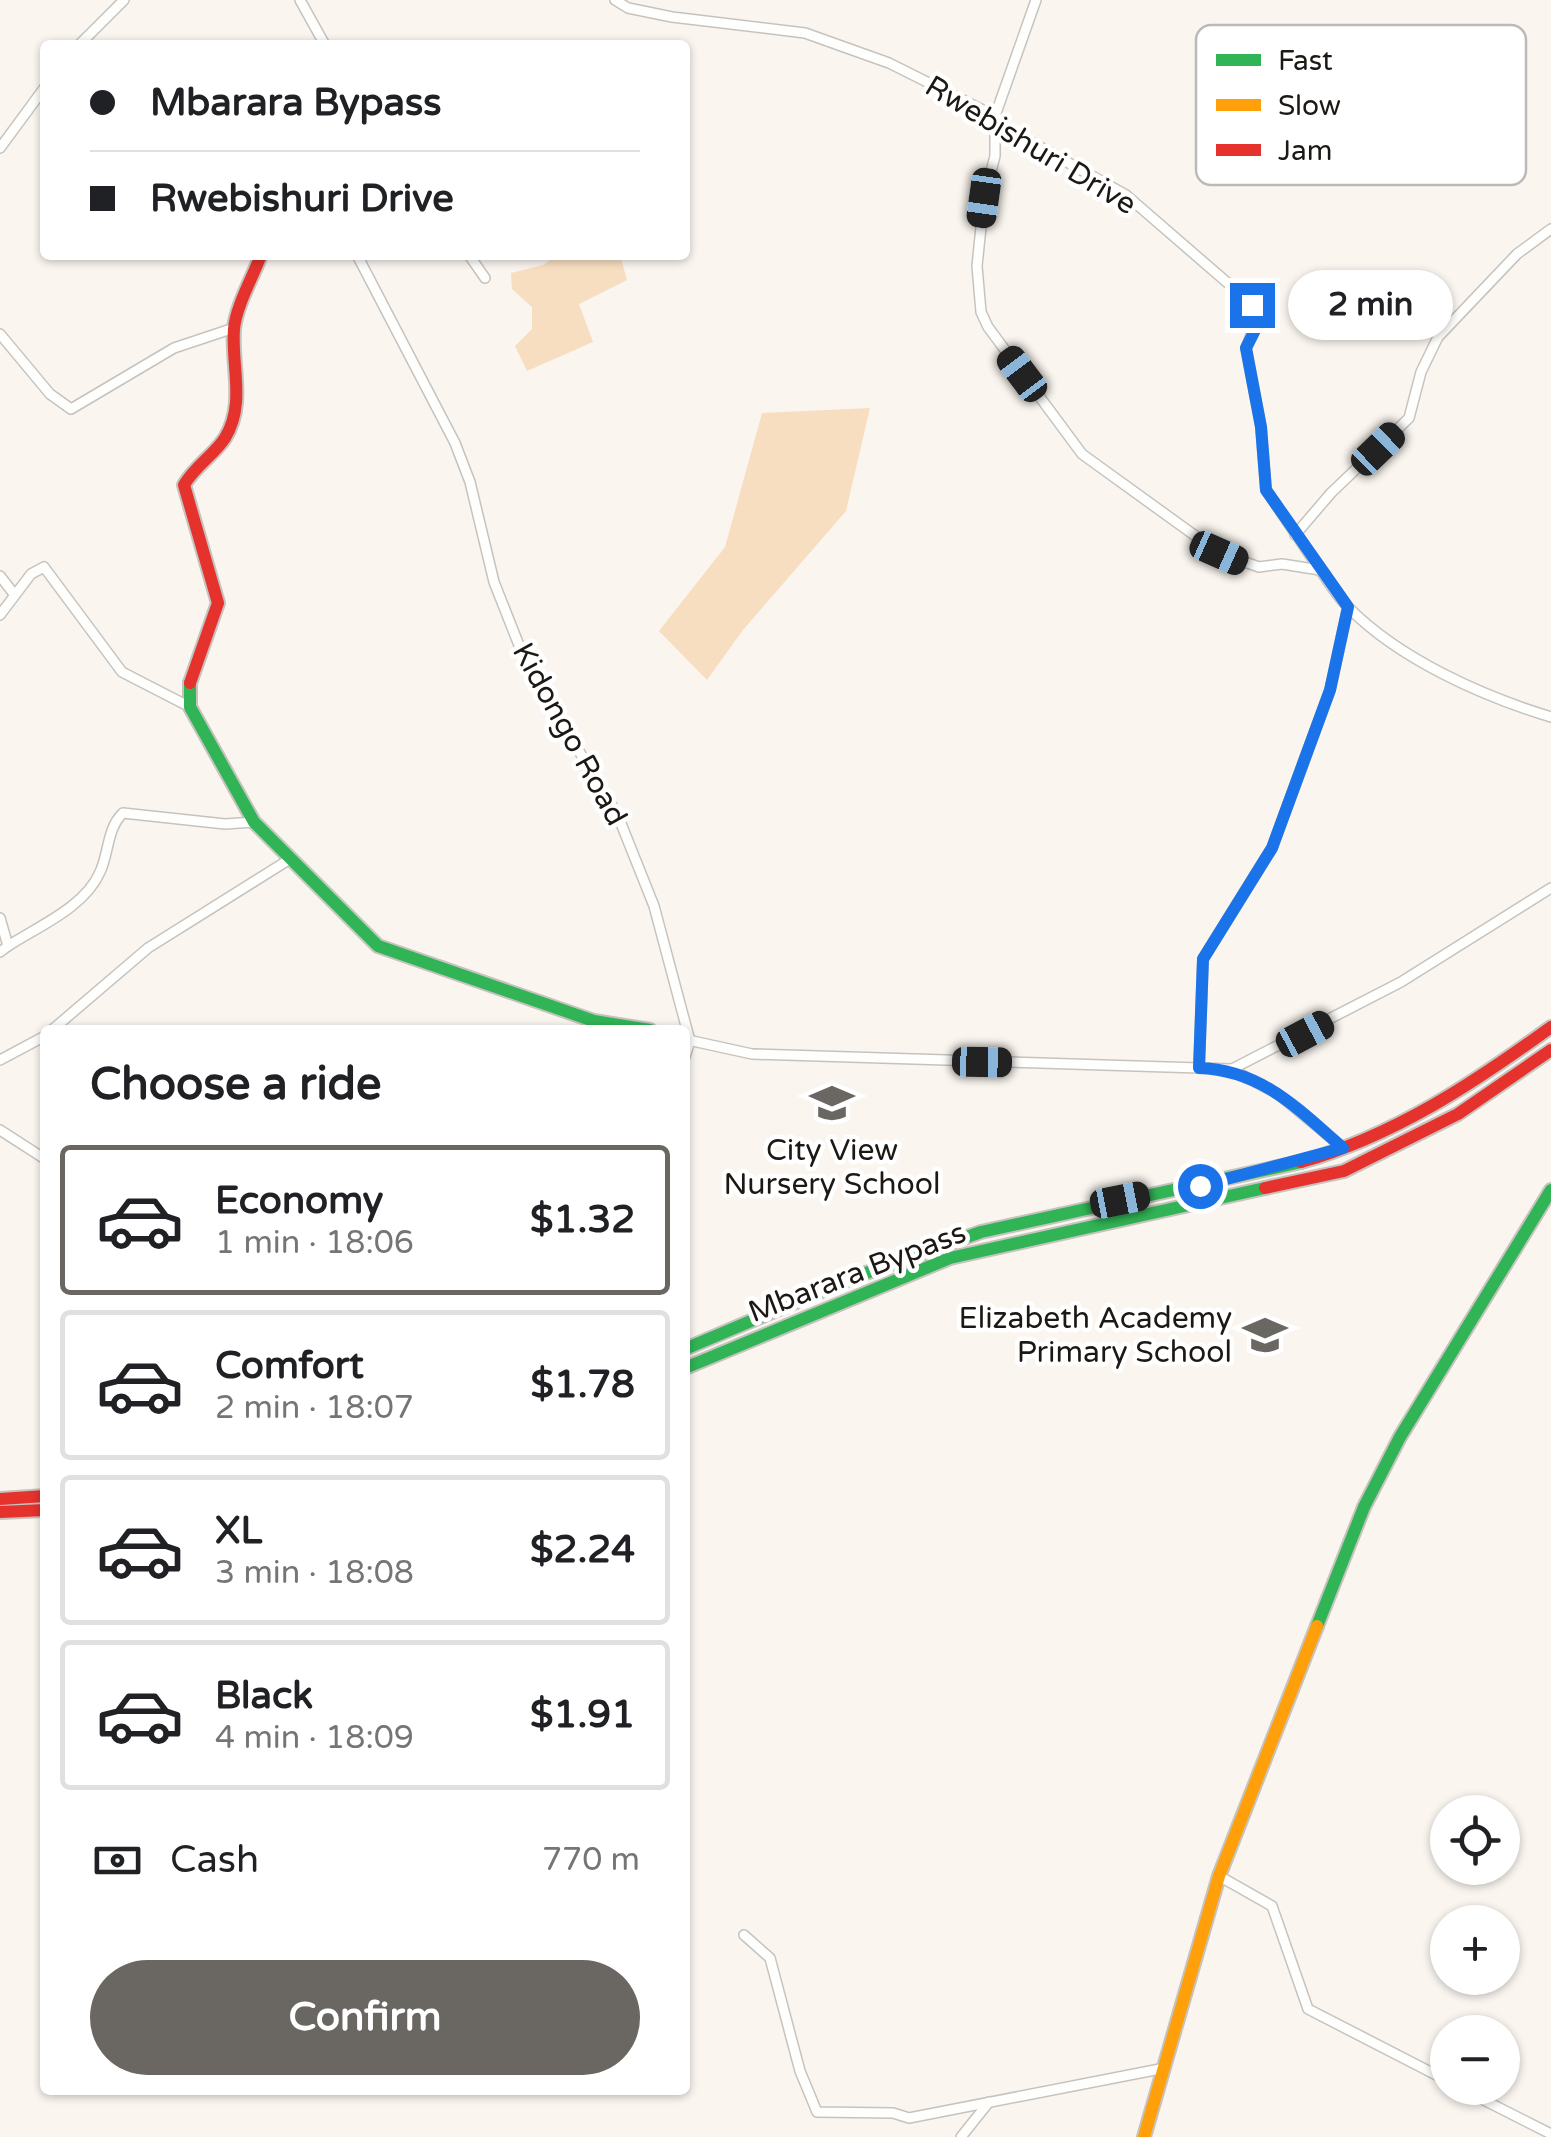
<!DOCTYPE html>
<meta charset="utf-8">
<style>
:root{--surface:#fff;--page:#f6f6f6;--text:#202124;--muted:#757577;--line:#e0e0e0;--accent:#6a6661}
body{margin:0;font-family:"Varela Round",sans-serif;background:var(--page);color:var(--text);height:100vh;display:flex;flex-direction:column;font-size:38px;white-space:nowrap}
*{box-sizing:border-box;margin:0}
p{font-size:32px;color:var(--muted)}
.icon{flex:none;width:55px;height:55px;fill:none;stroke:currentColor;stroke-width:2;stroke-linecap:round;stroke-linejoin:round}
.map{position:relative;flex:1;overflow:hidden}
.sheet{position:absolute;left:40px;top:1025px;width:650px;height:1070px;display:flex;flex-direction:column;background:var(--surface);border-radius:10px;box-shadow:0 2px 8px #0004}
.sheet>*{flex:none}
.banner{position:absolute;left:40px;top:40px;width:650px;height:220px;border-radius:10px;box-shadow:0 2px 8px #0004;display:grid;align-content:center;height:220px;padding:0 50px;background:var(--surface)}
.fabs{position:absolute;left:1430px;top:1795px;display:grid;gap:20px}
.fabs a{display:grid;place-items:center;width:90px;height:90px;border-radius:50%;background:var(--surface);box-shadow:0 2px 8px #0004;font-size:50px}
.end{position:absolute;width:45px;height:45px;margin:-22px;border:12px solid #1a73e8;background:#fff;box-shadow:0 0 0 5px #fff}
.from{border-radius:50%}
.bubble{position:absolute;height:70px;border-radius:35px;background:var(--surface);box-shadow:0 2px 8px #0004;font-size:32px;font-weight:700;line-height:70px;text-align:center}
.car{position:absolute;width:30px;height:60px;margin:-30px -15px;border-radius:12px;box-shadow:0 0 8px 2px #0007;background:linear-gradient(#222 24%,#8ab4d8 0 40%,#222 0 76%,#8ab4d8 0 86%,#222 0)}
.banner b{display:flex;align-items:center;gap:35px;height:95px;font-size:38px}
.banner b+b{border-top:2px solid var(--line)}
.banner i{width:25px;height:25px;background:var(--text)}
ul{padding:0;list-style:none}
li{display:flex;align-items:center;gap:30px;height:150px;margin:0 20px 15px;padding:0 30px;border:5px solid var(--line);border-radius:10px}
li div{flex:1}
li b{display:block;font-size:38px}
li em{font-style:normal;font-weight:700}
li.selected{border-color:var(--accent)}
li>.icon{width:90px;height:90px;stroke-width:1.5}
h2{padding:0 50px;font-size:45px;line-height:120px}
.pay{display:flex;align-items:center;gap:25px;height:110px;padding:0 50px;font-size:38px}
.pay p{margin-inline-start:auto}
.cta{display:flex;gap:20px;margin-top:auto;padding:20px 50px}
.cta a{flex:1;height:115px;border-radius:60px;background:var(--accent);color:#fff;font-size:40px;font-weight:700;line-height:115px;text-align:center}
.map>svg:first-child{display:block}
</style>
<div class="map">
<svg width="1551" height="2137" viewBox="0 0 1551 2137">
<rect width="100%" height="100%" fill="#faf5ef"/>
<!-- green -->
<g fill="#f7dec1">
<polygon points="558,255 620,255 627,280 579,304 593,342 527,371 515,346 532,329 532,307 512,289 511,273 543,265"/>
<polygon points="870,408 846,511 743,630 707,680 659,631 725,547 762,413"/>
</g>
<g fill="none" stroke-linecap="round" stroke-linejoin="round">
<!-- street casing -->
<g stroke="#c6c3bf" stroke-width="12">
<g id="street">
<polyline points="300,0 325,45"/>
<polyline points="615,0 628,8 672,17 805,33 889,63 995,116 1015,133 1126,195 1260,311 1246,348 1261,427 1266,490 1320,570"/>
<path d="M1036,0L995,116V156L984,198L977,266L981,312L988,327L1082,454L1219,553L1259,567L1282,564L1320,570C1329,582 1337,597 1348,607C1399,659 1482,696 1551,717"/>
<polyline points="79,45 124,0"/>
<polyline points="0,148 45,87"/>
<polyline points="357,255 455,443 470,482 494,582 526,663 618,816 654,906 690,1041 685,1057"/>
<polyline points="469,255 485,278"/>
<polyline points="0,334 50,394 71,409 174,348 234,328"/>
<polyline points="1295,535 1331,493 1409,418 1421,372 1438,337 1517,254 1551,229"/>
<polyline points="0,576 14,594"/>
<polyline points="0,615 31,574 44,567 122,672 190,707"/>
<polyline points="0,918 8,946 0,952"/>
<path d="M8,946C39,926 85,907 100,872C109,853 107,828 123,813L225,824L254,822"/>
<polyline points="52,1030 148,948 290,859"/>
<polyline points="688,1040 752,1054 1231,1069 1278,1094 1343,1148"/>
<polyline points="0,1060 45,1036"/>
<polyline points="1199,1068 1203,959 1272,848 1330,690 1348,607"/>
<polyline points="1232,1069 1401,982 1551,888"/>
<polyline points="0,1130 45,1159"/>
<polyline points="1219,1876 1272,1906 1308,2009 1448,2081"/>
<polyline points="744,1935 770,1958 800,2071 817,2112 893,2113 909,2118 1160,2069"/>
<polyline points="1460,2088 1551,2134"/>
<polyline points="961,2137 989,2102"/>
</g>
</g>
<!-- fast casing -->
<g stroke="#c6c3bf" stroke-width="16">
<g id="fast">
<polyline points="190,683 190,707 254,822 378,946 594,1021 650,1030"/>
<polyline points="685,1349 852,1278 981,1232 1301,1162"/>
<polyline points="685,1368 950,1258 1265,1188"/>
<polyline points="1317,1626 1364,1507 1400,1437 1551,1190"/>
</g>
</g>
<!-- slow casing -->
<g stroke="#c6c3bf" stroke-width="16">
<polyline id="slow" points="1144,2137 1219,1876 1317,1626"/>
</g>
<!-- jam casing -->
<g stroke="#c6c3bf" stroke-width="16">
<g id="jam">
<path d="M190,683L218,603L184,485C195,466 214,455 225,438C246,404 231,365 234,329C236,306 253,277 261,255"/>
<path d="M1301,1162C1394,1136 1474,1083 1551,1027"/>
<polyline points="1265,1188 1344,1171 1458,1114 1551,1050"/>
<polyline points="0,1499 45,1496"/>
<polyline points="0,1512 45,1510"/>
</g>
</g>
<!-- street -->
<use href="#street" stroke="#fefefd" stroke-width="9"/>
<!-- fast -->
<use href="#fast" stroke="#30b455" stroke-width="12"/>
<!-- slow -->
<use href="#slow" stroke="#ff9f0a" stroke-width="12"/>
<!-- jam -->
<use href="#jam" stroke="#e5322d" stroke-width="12"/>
</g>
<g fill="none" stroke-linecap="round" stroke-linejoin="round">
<!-- route -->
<path stroke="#1a73e8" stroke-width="12" d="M1200,1186L1343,1148C1298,1109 1262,1070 1199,1068L1203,959L1272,848L1330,690L1348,607L1266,490L1261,427L1246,348L1261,318L1252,305"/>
</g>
<!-- icons -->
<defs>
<g id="school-bare" transform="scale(3.45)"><path d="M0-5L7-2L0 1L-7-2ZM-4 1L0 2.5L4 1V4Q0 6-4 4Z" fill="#6a6661" stroke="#fff" stroke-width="2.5" paint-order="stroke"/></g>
</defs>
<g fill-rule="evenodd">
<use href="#school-bare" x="832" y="1103"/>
<use href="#school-bare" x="1265" y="1335"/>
</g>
<g text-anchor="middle" stroke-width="9" stroke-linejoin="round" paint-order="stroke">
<!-- street labels -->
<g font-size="30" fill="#1c1915" stroke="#fff">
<text transform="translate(1031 145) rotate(31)" y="10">Rwebishuri Drive</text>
<text transform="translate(570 734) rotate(61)" y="10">Kidongo Road</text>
<text transform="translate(857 1272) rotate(-21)" y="10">Mbarara Bypass</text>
</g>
<!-- poi labels -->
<g font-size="30" fill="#1c1915" stroke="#fff">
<text x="832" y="1160">City View<tspan x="832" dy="34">Nursery School</tspan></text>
<text x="1232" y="1328" text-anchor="end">Elizabeth Academy<tspan x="1232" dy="34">Primary School</tspan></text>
</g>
</g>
<!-- legend -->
<rect x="1196" y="25" width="330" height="160" rx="15" fill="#fff" stroke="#bbbab9" stroke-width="2.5"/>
<rect x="1216" y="54" width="45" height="12" fill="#30b455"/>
<rect x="1216" y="99" width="45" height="12" fill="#ff9f0a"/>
<rect x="1216" y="144" width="45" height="12" fill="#e5322d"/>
<g font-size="28" fill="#1c1915">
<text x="1278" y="70">Fast</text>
<text x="1278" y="115">Slow</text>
<text x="1278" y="160">Jam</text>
</g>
</svg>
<div class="fabs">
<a><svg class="icon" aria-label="locate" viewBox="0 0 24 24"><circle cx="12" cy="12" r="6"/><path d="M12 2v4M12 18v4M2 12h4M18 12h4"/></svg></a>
<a>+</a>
<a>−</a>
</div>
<i class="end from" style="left:1200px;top:1186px"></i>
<i class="end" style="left:1252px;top:305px"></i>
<div class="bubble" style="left:1288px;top:270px;width:165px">2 min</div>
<i class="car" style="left:984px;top:198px;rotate:188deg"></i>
<i class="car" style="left:1022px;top:374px;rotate:323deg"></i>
<i class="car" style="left:1378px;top:449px;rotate:46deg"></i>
<i class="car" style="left:1219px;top:553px;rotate:114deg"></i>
<i class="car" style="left:1305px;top:1034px;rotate:62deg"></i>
<i class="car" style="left:982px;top:1062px;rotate:91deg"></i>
<i class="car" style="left:1120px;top:1200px;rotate:79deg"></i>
<div class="banner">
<b><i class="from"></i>Mbarara Bypass</b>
<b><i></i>Rwebishuri Drive</b>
</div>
<section class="sheet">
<h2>Choose a ride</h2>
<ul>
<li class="selected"><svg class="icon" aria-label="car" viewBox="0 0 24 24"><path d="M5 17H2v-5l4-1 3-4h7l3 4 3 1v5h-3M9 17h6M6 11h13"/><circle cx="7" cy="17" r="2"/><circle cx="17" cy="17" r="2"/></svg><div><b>Economy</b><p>1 min · 18:06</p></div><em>$1.32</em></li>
<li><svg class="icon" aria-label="car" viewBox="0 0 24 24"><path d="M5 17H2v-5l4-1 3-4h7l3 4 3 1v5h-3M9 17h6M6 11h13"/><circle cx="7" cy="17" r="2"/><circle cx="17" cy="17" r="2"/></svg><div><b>Comfort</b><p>2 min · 18:07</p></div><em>$1.78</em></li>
<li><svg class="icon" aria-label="car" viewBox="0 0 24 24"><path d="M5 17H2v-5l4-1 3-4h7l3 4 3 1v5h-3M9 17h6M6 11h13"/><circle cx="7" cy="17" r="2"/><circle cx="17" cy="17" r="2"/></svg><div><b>XL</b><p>3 min · 18:08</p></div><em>$2.24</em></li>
<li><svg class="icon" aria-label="car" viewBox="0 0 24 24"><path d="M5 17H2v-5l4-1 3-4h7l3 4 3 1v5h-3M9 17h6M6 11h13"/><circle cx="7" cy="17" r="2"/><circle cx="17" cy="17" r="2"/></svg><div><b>Black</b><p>4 min · 18:09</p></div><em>$1.91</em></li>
</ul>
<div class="pay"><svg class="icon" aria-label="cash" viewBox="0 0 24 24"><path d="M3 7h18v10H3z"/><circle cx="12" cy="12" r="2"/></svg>Cash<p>770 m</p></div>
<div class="cta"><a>Confirm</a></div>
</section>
</div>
